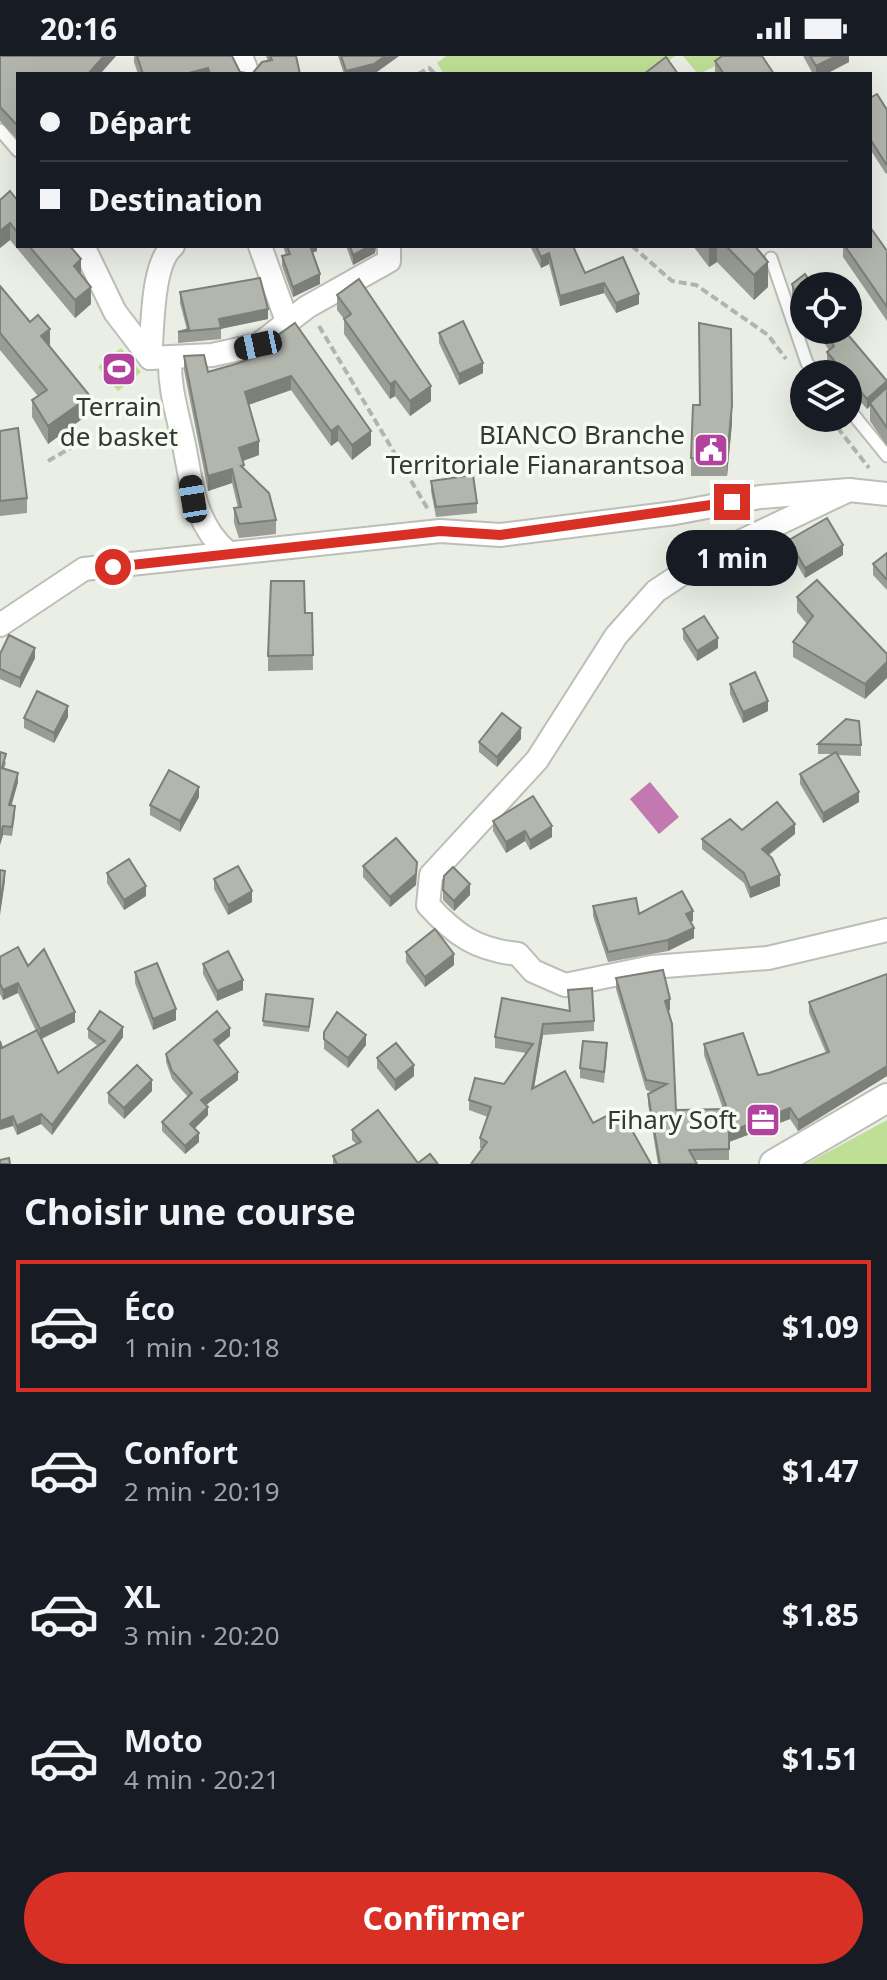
<!DOCTYPE html>
<html lang="fr">
<meta charset="utf-8">
<style>
:root{--surface:#171b24;--page:#242831;--text:#f1f3f6;--muted:#9ea1a6;--line:#363941;--accent:#d93025}
body{margin:0;font-family:"Noto Sans",sans-serif;background:var(--page);color:var(--text);height:100vh;display:flex;flex-direction:column;font-size:30px;white-space:nowrap}
*{box-sizing:border-box;margin:0}
p{font-size:26px;color:var(--muted)}
.icon{flex:none;width:44px;height:44px;fill:none;stroke:currentColor;stroke-width:2;stroke-linecap:round;stroke-linejoin:round}
.map{position:relative;height:1108px;overflow:hidden}
.sheet{display:flex;flex-direction:column;background:var(--surface);flex:1}
.sheet>*{flex:none}
.banner{position:absolute;left:16px;top:16px;width:856px;height:176px;border-radius:0px;box-shadow:0 8px 32px #0002;display:grid;align-content:center;height:176px;padding:0 24px;background:var(--surface)}
.buttons{position:absolute;left:790px;top:216px;display:grid;gap:16px}
.buttons a{display:grid;place-items:center;width:72px;height:72px;border-radius:50%;background:var(--surface);box-shadow:0 8px 32px #0002;font-size:40px}
.end{position:absolute;width:36px;height:36px;margin:-18px;border:10px solid #d93025;background:#fff;box-shadow:0 0 0 4px #fff}
.from{border-radius:50%}
.bubble{position:absolute;height:56px;border-radius:28px;background:var(--surface);box-shadow:0 8px 32px #0002;font-size:26px;font-weight:700;line-height:56px;text-align:center}
.car{position:absolute;width:24px;height:48px;margin:-24px -12px;border-radius:10px;box-shadow:0 0 6px 2px #0007;background:linear-gradient(#222 24%,#8ab4d8 0 40%,#222 0 76%,#8ab4d8 0 86%,#222 0)}
.banner b{display:flex;align-items:center;gap:28px;height:76px;font-size:30px}
.banner b+b{border-top:2px solid var(--line)}
.banner i{width:20px;height:20px;background:var(--text)}
ul{padding:0;list-style:none}
li{display:flex;align-items:center;gap:24px;height:132px;margin:0 16px 12px;padding:0 8px;border:4px solid transparent;border-radius:0px}
li div{flex:1}
li b{display:block;font-size:30px}
li em{font-style:normal;font-weight:700}
li.selected{border-color:var(--accent)}
li>.icon{width:72px;height:72px;stroke-width:1.5}
h2{padding:0 24px;font-size:36px;line-height:96px}
.action{display:flex;gap:16px;margin-top:auto;padding:16px 24px}
.action a{flex:1;height:92px;border-radius:48px;background:var(--accent);color:#fff;font-size:32px;font-weight:700;line-height:92px;text-align:center}
.status{display:flex;justify-content:space-between;align-items:center;height:56px;padding:0 40px;background:var(--surface);direction:ltr}
.status svg{height:22px;fill:currentColor}
.map>svg:first-child{display:block}
</style>
<div class="status"><b>20:16</b><svg viewBox="0 0 49 12"><path d="M0 12V9h3v3zM5 12V6h3v6zM10 12V3h3v9zM15 12V0h3v12zM26 1h20v11H26zM47 4h2v5h-2z"/></svg></div>
<div class="map">
<svg width="887" height="1108" viewBox="0 0 887 1108">
<rect width="100%" height="100%" fill="#eaeee5"/>
<!-- green -->
<g fill="#bfdf96">
<polygon points="446,0 675,0 651,18 444,18 437,7"/>
<polygon points="683,0 738,0 698,18"/>
<polygon points="121,292 141,316 118,335 98,311"/>
<polygon points="887,1064 887,1108 806,1108"/>
</g>
<!-- water -->
<polygon fill="#c378b2" points="650,726 679,761 659,778 630,743"/>
<g fill="none" stroke-linecap="round" stroke-linejoin="round">
<!-- service casing -->
<g stroke="#bbbfb7" stroke-width="15">
<g id="service">
<polyline points="0,74 18,95"/>
<polyline points="771,202 807,307 817,318"/>
<polyline points="848,352 887,400"/>
</g>
</g>
<!-- minor casing -->
<g stroke="#bbbfb7" stroke-width="26">
<g id="minor">
<polyline points="241,0 248,18"/>
<polyline points="83,190 115,256 150,302"/>
<polyline points="260,190 287,265"/>
<polyline points="150,302 212,299 258,289 307,251 389,205 389,190"/>
<path d="M150,302C153,274 151,208 173,190"/>
<path d="M170,303C169,333 178,359 184,389C192,429 194,467 227,496"/>
<path d="M849,434L706,502L656,535L616,580L537,704L431,819L428,849C455,879 477,894 518,898L533,915L565,929L652,911L768,902L887,874"/>
<polyline points="0,569 84,513 440,475 500,479 675,457 760,441 849,434 887,438"/>
</g>
</g>
<!-- tertiary casing -->
<g stroke="#bbbfb7" stroke-width="32">
<polyline id="tertiary" points="774,1108 887,1042"/>
</g>
<!-- path -->
<g stroke="#b2b5ae" stroke-width="4" stroke-dasharray="8 4" stroke-linecap="butt">
<polyline points="418,18 429,12 435,18"/>
<polyline points="632,190 672,225 696,229 768,279 786,303"/>
<polyline points="319,270 429,455"/>
<polyline points="830,362 869,412"/>
<polyline points="48,405 86,383"/>
</g>
<!-- service -->
<use href="#service" stroke="#fff" stroke-width="11"/>
<!-- minor -->
<use href="#minor" stroke="#fff" stroke-width="22"/>
<!-- tertiary -->
<use href="#tertiary" stroke="#fff" stroke-width="28"/>
</g>
<!-- wall -->
<g fill="#999d95">
<polygon points="0,0 116,0 100,18 18,18 18,84 0,65"/>
<polygon points="134,0 232,0 240,16 252,18 268,5 266,0 296,0 300,18 138,18 134,6"/>
<polygon points="338,0 399,0 374,18 344,18"/>
<polygon points="803,0 849,0 849,6 826,18 813,18"/>
<polygon points="715,5 774,18 715,18"/>
<polygon points="870,42 887,54 887,117 886,118 870,93"/>
<polygon points="18,145 18,190 70,190 91,248 75,262 10,184 0,192"/>
<polygon points="283,190 317,190 317,195 312,197 320,228 293,241 282,210 282,200 286,199"/>
<polygon points="346,190 376,190 375,197 353,209"/>
<polygon points="530,190 573,190 585,217 639,238 639,248 616,257 604,237 560,250 549,208 541,212"/>
<polygon points="693,190 755,190 768,231 754,244 717,206 709,211"/>
<polygon points="843,190 870,190 887,195 887,265 843,201"/>
<polygon points="792,228 804,230 804,260 796,249 792,238"/>
<polygon points="0,230 50,290 90,357 48,388 32,361 32,344 38,340 0,294"/>
<polygon points="180,236 268,263 221,273 221,283 178,287 178,276 187,274 180,247"/>
<polygon points="337,239 431,345 410,360 395,340 390,343 344,278 344,263 337,254"/>
<polygon points="815,274 844,274 887,324 887,390 870,365 870,350 867,353 848,332 848,318 836,318 827,307 827,296 829,294"/>
<polygon points="439,277 483,317 459,329 439,287"/>
<polygon points="271,284 371,389 352,404 338,385 331,390 291,334 248,349 259,399 243,405 244,413 276,464 276,478 239,482 234,467 234,452 238,452 232,427 208,435 184,314 184,300 208,316 236,308 271,296"/>
<polygon points="732,367 727,420 691,420 691,402"/>
<polygon points="0,375 27,442 27,457 0,460"/>
<polygon points="431,425 477,447 477,457 436,461 431,435"/>
<polygon points="789,484 843,499 805,522 789,495"/>
<polygon points="887,497 887,534 873,519 873,508"/>
<polygon points="797,541 887,598 865,643 793,601 793,586 807,568 797,556"/>
<polygon points="305,557 312,557 313,614 268,615 268,600"/>
<polygon points="683,573 718,592 697,605 683,583"/>
<polygon points="0,598 35,602 20,632 0,623"/>
<polygon points="730,628 768,655 743,667 730,638"/>
<polygon points="68,661 54,687 24,672 24,662"/>
<polygon points="521,683 497,711 479,696 479,686"/>
<polygon points="818,688 861,689 861,700 837,699 859,746 823,767 800,728 800,718 832,698 818,698"/>
<polygon points="0,696 6,707 4,713 18,726 11,750 15,759 12,780 3,779 0,789"/>
<polygon points="199,741 180,776 150,759 150,749"/>
<polygon points="493,765 552,781 530,794 525,785 506,797 493,775"/>
<polygon points="742,774 795,778 769,799 780,830 750,842 744,827 702,793 702,783"/>
<polygon points="363,810 417,817 416,829 390,851 363,821"/>
<polygon points="107,817 146,840 124,854 107,827"/>
<polygon points="214,823 252,846 228,859 214,833"/>
<polygon points="443,834 470,839 454,855 443,844"/>
<polygon points="593,850 639,858 693,865 690,866 694,882 668,895 608,906 593,860"/>
<polygon points="406,896 454,909 425,931 406,906"/>
<polygon points="0,901 28,910 75,966 42,983 58,1017 98,990 88,982 88,973 123,981 52,1079 41,1068 17,1079 13,1070 2,992 36,975 18,937 3,944 0,938"/>
<polygon points="203,908 243,934 217,945 203,918"/>
<polygon points="135,916 176,964 153,974 135,927"/>
<polygon points="887,918 887,1020 798,1075 790,1063 729,1086 729,1104 695,1104 697,1108 658,1108 648,1048 648,1038 652,1036 646,1034 616,933 616,922 670,954 668,955 676,1054 723,1053 704,999 704,988 758,1019 769,1017 826,997 809,957 809,946"/>
<polygon points="568,934 594,965 594,975 543,979 534,1032 593,1067 651,1108 482,1093 480,1092 480,1082 488,1061 469,1054 469,1044 504,1028 526,997 495,992 495,981 569,955"/>
<polygon points="266,938 313,948 309,976 263,970"/>
<polygon points="324,976 366,989 348,1012 324,993"/>
<polygon points="230,980 218,990 238,1024 206,1049 208,1059 194,1073 199,1086 185,1098 162,1075 162,1066 188,1041 172,1023 166,1006 166,998"/>
<polygon points="607,997 604,1027 580,1022 580,1012"/>
<polygon points="377,1002 414,1020 395,1035 377,1012"/>
<polygon points="152,1035 124,1063 108,1047 108,1037"/>
<polygon points="352,1074 418,1107 438,1108 333,1108 333,1100 356,1088 352,1084"/>
</g>
<!-- shaded-wall -->
<g fill="#7d7f79">
<polygon points="104,0 116,0 100,18 88,18"/>
<polygon points="385,0 399,0 374,18 346,18 346,15"/>
<polygon points="836,0 849,0 849,6 826,18 816,18 816,10"/>
<polygon points="208,12 208,18 185,18"/>
<polygon points="10,167 10,184 0,192 0,175"/>
<polygon points="309,190 317,190 317,195 309,198"/>
<polygon points="369,190 376,190 375,197 353,209 353,199"/>
<polygon points="709,190 717,190 717,206 709,211"/>
<polygon points="549,197 549,208 541,212 541,201"/>
<polygon points="81,203 81,221 74,210"/>
<polygon points="768,206 768,231 754,244 754,219"/>
<polygon points="320,218 320,228 293,241 293,231"/>
<polygon points="604,227 604,237 560,250 560,240"/>
<polygon points="91,231 91,248 75,262 75,244"/>
<polygon points="639,238 639,248 616,257 616,247"/>
<polygon points="268,253 268,263 219,273 219,263"/>
<polygon points="50,273 50,290 41,280"/>
<polygon points="483,307 483,317 459,329 459,318"/>
<polygon points="291,320 291,334 245,350 245,336"/>
<polygon points="395,325 395,340 390,343 390,328"/>
<polygon points="887,325 887,335 870,347 870,350 867,353 867,343"/>
<polygon points="431,330 431,345 410,360 410,345"/>
<polygon points="90,340 90,357 48,388 48,370"/>
<polygon points="732,349 732,367 727,420 727,402"/>
<polygon points="338,370 338,385 331,390 331,375"/>
<polygon points="371,375 371,389 352,404 352,389"/>
<polygon points="259,385 259,399 239,406 239,392"/>
<polygon points="232,413 232,427 208,435 208,420"/>
<polygon points="843,489 843,499 805,522 805,512"/>
<polygon points="718,582 718,592 697,605 697,595"/>
<polygon points="35,592 35,602 20,632 20,622"/>
<polygon points="887,606 887,622 865,643 865,628"/>
<polygon points="768,645 768,655 743,667 743,656"/>
<polygon points="68,650 68,661 54,687 54,677"/>
<polygon points="521,672 521,683 497,711 497,701"/>
<polygon points="18,717 18,726 9,758 9,749"/>
<polygon points="199,731 199,741 180,776 180,765"/>
<polygon points="859,736 859,746 823,767 823,757"/>
<polygon points="795,768 795,778 762,803 762,793"/>
<polygon points="3,770 3,779 0,789 0,780"/>
<polygon points="552,770 552,781 530,794 530,784"/>
<polygon points="525,775 525,785 506,797 506,786"/>
<polygon points="417,806 416,829 390,851 390,841"/>
<polygon points="5,815 5,825 0,859 0,849"/>
<polygon points="780,819 780,830 750,842 750,832"/>
<polygon points="470,828 470,839 454,855 454,845"/>
<polygon points="146,830 146,840 124,854 124,844"/>
<polygon points="252,835 252,846 228,859 228,849"/>
<polygon points="693,855 693,865 686,868 686,858"/>
<polygon points="694,872 694,882 668,895 668,884"/>
<polygon points="454,898 454,909 425,931 425,921"/>
<polygon points="243,924 243,934 217,945 217,935"/>
<polygon points="18,927 18,937 3,944 3,934"/>
<polygon points="670,943 670,954 665,956 665,945"/>
<polygon points="176,953 176,964 153,974 153,963"/>
<polygon points="75,956 75,966 40,983 40,973"/>
<polygon points="543,968 543,979 532,1043 532,1033"/>
<polygon points="123,971 123,981 52,1079 52,1069"/>
<polygon points="230,972 230,980 214,993 214,984"/>
<polygon points="366,979 366,989 348,1012 348,1002"/>
<polygon points="414,1009 414,1020 395,1035 395,1024"/>
<polygon points="887,1010 887,1020 798,1075 798,1064"/>
<polygon points="238,1016 238,1024 201,1053 201,1044"/>
<polygon points="152,1024 152,1035 124,1063 124,1052"/>
<polygon points="208,1051 208,1059 190,1077 190,1068"/>
<polygon points="790,1052 790,1063 729,1086 729,1076"/>
<polygon points="41,1058 41,1068 17,1079 17,1070"/>
<polygon points="13,1060 13,1070 0,1074 0,1065"/>
<polygon points="199,1077 199,1086 185,1098 185,1090"/>
</g>
<!-- building -->
<g fill="#b2b6ad" stroke="#7d7f79" stroke-width="2">
<polygon points="0,0 104,0 88,18 18,18 18,70 0,51"/>
<polygon points="137,0 232,0 240,16 252,18 262,6 272,4 270,0 296,0 300,18 210,18 208,12 185,18 143,18"/>
<polygon points="341,0 385,0 374,8 346,15"/>
<polygon points="722,0 762,0 774,18 724,18 715,5"/>
<polygon points="810,0 836,0 816,10"/>
<polygon points="666,1 678,18 644,18"/>
<polygon points="877,38 887,54 887,107 886,108 870,83 870,42"/>
<polygon points="10,135 18,145 18,177 10,167 0,175 0,144"/>
<polygon points="870,171 887,195 887,251 845,190 870,190"/>
<polygon points="29,190 70,190 81,203 74,210 91,231 75,244"/>
<polygon points="287,190 310,190 320,218 293,231 282,200 290,198"/>
<polygon points="350,190 369,190 353,199"/>
<polygon points="536,190 573,190 585,217 623,201 639,238 616,247 604,227 560,240 549,197 541,201"/>
<polygon points="726,190 755,190 768,206 754,219"/>
<polygon points="805,218 813,230 804,230 804,249 796,239 792,228"/>
<polygon points="260,222 268,253 219,263 221,272 178,276 189,273 180,236"/>
<polygon points="359,223 431,330 410,345 395,325 390,328 344,263 351,258 337,239"/>
<polygon points="0,230 30,266 38,259 50,273 41,280 90,340 48,370 32,344 47,334 0,277"/>
<polygon points="463,265 483,307 459,318 439,277"/>
<polygon points="295,267 371,375 352,389 338,370 331,375 291,320 245,336 259,385 239,392 244,409 241,410 269,437 276,464 239,468 234,452 241,451 232,413 208,420 184,300 204,299 208,316 236,308 278,293 271,284"/>
<polygon points="699,267 731,273 732,349 727,402 691,402 693,349 700,349"/>
<polygon points="822,274 844,274 887,325 867,343 848,321 848,318 845,318 827,296 834,290"/>
<polygon points="886,332 887,334 887,372 870,347"/>
<polygon points="18,372 27,442 0,445 0,375"/>
<polygon points="473,419 477,447 436,451 431,425"/>
<polygon points="827,462 843,489 805,512 789,484"/>
<polygon points="887,497 887,524 873,508"/>
<polygon points="817,524 887,598 887,606 865,628 793,586 813,560 797,541"/>
<polygon points="271,525 304,525 305,557 312,557 313,599 268,600"/>
<polygon points="704,560 718,582 697,595 683,573"/>
<polygon points="9,579 35,592 20,622 0,613 0,598"/>
<polygon points="755,616 768,645 743,656 730,628"/>
<polygon points="37,635 68,650 54,677 24,662"/>
<polygon points="502,657 521,672 497,701 479,686"/>
<polygon points="846,663 859,665 861,689 818,688"/>
<polygon points="0,696 6,698 2,712 18,717 9,749 15,750 12,771 3,770 0,780"/>
<polygon points="836,696 859,736 823,757 800,718"/>
<polygon points="169,714 199,731 180,765 150,749"/>
<polygon points="533,740 552,770 530,784 525,775 506,786 493,765"/>
<polygon points="777,746 795,768 762,793 772,802 780,819 750,832 744,817 702,783 730,763 742,774"/>
<polygon points="396,782 417,806 416,818 390,841 363,810"/>
<polygon points="129,803 146,830 124,844 107,817"/>
<polygon points="238,810 252,835 228,849 214,823"/>
<polygon points="453,811 470,828 454,845 443,834 444,820"/>
<polygon points="0,814 5,815 0,849"/>
<polygon points="682,835 693,855 686,858 694,872 668,884 608,896 593,850 636,842 639,858"/>
<polygon points="435,873 454,898 425,921 406,896"/>
<polygon points="18,891 28,910 44,893 75,956 40,973 18,927 3,934 0,928 0,901"/>
<polygon points="228,895 243,924 217,935 203,908"/>
<polygon points="157,907 176,953 153,963 135,916"/>
<polygon points="663,914 670,943 665,945 672,968 676,1054 727,1053 704,988 743,977 758,1019 769,1017 829,996 809,946 887,918 887,1010 798,1064 790,1052 729,1076 729,1093 689,1094 697,1108 660,1108 648,1038 667,1028 646,1024 616,922"/>
<polygon points="592,932 594,965 543,968 532,1033 565,1015 593,1067 620,1053 651,1108 471,1108 487,1086 480,1082 491,1051 469,1044 475,1022 504,1028 533,988 495,981 502,942 570,955 568,934"/>
<polygon points="266,938 313,943 309,971 263,965"/>
<polygon points="100,955 123,971 52,1069 41,1058 17,1070 13,1060 0,1065 0,985 2,992 37,974 58,1017 105,985 88,973"/>
<polygon points="217,955 230,972 214,984 238,1016 201,1044 208,1051 190,1068 199,1077 185,1090 162,1066 192,1037 172,1015 166,998"/>
<polygon points="337,956 366,979 348,1002 324,983 324,976"/>
<polygon points="583,985 607,987 604,1016 580,1012"/>
<polygon points="396,987 414,1009 395,1024 377,1002"/>
<polygon points="137,1009 152,1024 124,1052 108,1037"/>
<polygon points="378,1054 418,1107 430,1098 438,1108 337,1108 333,1100 361,1086 352,1074"/>
<polygon points="9,1102 10,1108 0,1108 0,1104"/>
</g>
<g fill="none" stroke-linecap="round" stroke-linejoin="round">
<!-- route -->
<polyline stroke="#d93025" stroke-width="10" points="113,511 440,475 500,479 732,446"/>
</g>
<!-- icons -->
<defs>
<g id="stadium-square" transform="scale(1.8)"><rect x="-9" y="-9" width="18" height="18" rx="4" fill="#b3429e" stroke="#f7fcf3"/><path d="M0-5a6.5 5 0 1 0 0 10a6.5 5 0 1 0 0-10ZM-3.5-1.8h7v3.6h-7Z" fill="#fff"/></g>
<g id="civic-square" transform="scale(1.8)"><rect x="-9" y="-9" width="18" height="18" rx="4" fill="#b3429e" stroke="#f7fcf3"/><path d="M-.6-6.5H3V-4.5H.6V-3L4-1V1h2V6H-6V1h2V-1L-.6-3ZM-1.2 2.5V6h2.4V2.5Z" fill="#fff"/></g>
<g id="office-square" transform="scale(1.8)"><rect x="-9" y="-9" width="18" height="18" rx="4" fill="#b3429e" stroke="#f7fcf3"/><path d="M-6-3h4V-5.5h4V-3h4V5H-6ZM-1-4.5V-3h2v-1.5ZM-6 0V1H6V0Z" fill="#fff"/></g>
</defs>
<g fill-rule="evenodd">
<use href="#stadium-square" x="119" y="313"/>
<use href="#civic-square" x="711" y="394"/>
<use href="#office-square" x="763" y="1064"/>
</g>
<g text-anchor="middle" stroke-width="7" stroke-linejoin="round" paint-order="stroke">
<!-- poi labels -->
<g font-size="26" fill="#363734" stroke="#f7fcf3" text-anchor="end">
<text x="119" y="360" text-anchor="middle">Terrain<tspan x="119" dy="30">de basket</tspan></text>
<text x="685" y="388">BIANCO Branche<tspan x="685" dy="30">Territoriale Fianarantsoa</tspan></text>
<text x="737" y="1073">Fihary Soft</text>
</g>
</g>
</svg>
<div class="buttons">
<a><svg class="icon" aria-label="locate" viewBox="0 0 24 24"><circle cx="12" cy="12" r="6"/><path d="M12 2v4M12 18v4M2 12h4M18 12h4"/></svg></a>
<a><svg class="icon" aria-label="layers" viewBox="0 0 24 24"><path d="M12 4l9 5-9 5-9-5zM3 14l9 5 9-5"/></svg></a>
</div>
<i class="end from" style="left:113px;top:511px"></i>
<i class="end" style="left:732px;top:446px"></i>
<div class="bubble" style="left:666px;top:474px;width:132px">1 min</div>
<i class="car" style="left:258px;top:289px;rotate:258deg"></i>
<i class="car" style="left:193px;top:443px;rotate:351deg"></i>
<div class="banner">
<b><i class="from"></i>Départ</b>
<b><i></i>Destination</b>
</div>
</div>
<section class="sheet">
<h2>Choisir une course</h2>
<ul>
<li class="selected"><svg class="icon" aria-label="car" viewBox="0 0 24 24"><path d="M5 17H2v-5l4-1 3-4h7l3 4 3 1v5h-3M9 17h6M6 11h13"/><circle cx="7" cy="17" r="2"/><circle cx="17" cy="17" r="2"/></svg><div><b>Éco</b><p>1 min · 20:18</p></div><em>$1.09</em></li>
<li><svg class="icon" aria-label="car" viewBox="0 0 24 24"><path d="M5 17H2v-5l4-1 3-4h7l3 4 3 1v5h-3M9 17h6M6 11h13"/><circle cx="7" cy="17" r="2"/><circle cx="17" cy="17" r="2"/></svg><div><b>Confort</b><p>2 min · 20:19</p></div><em>$1.47</em></li>
<li><svg class="icon" aria-label="car" viewBox="0 0 24 24"><path d="M5 17H2v-5l4-1 3-4h7l3 4 3 1v5h-3M9 17h6M6 11h13"/><circle cx="7" cy="17" r="2"/><circle cx="17" cy="17" r="2"/></svg><div><b>XL</b><p>3 min · 20:20</p></div><em>$1.85</em></li>
<li><svg class="icon" aria-label="car" viewBox="0 0 24 24"><path d="M5 17H2v-5l4-1 3-4h7l3 4 3 1v5h-3M9 17h6M6 11h13"/><circle cx="7" cy="17" r="2"/><circle cx="17" cy="17" r="2"/></svg><div><b>Moto</b><p>4 min · 20:21</p></div><em>$1.51</em></li>
</ul>
<div class="action"><a>Confirmer</a></div>
</section>
